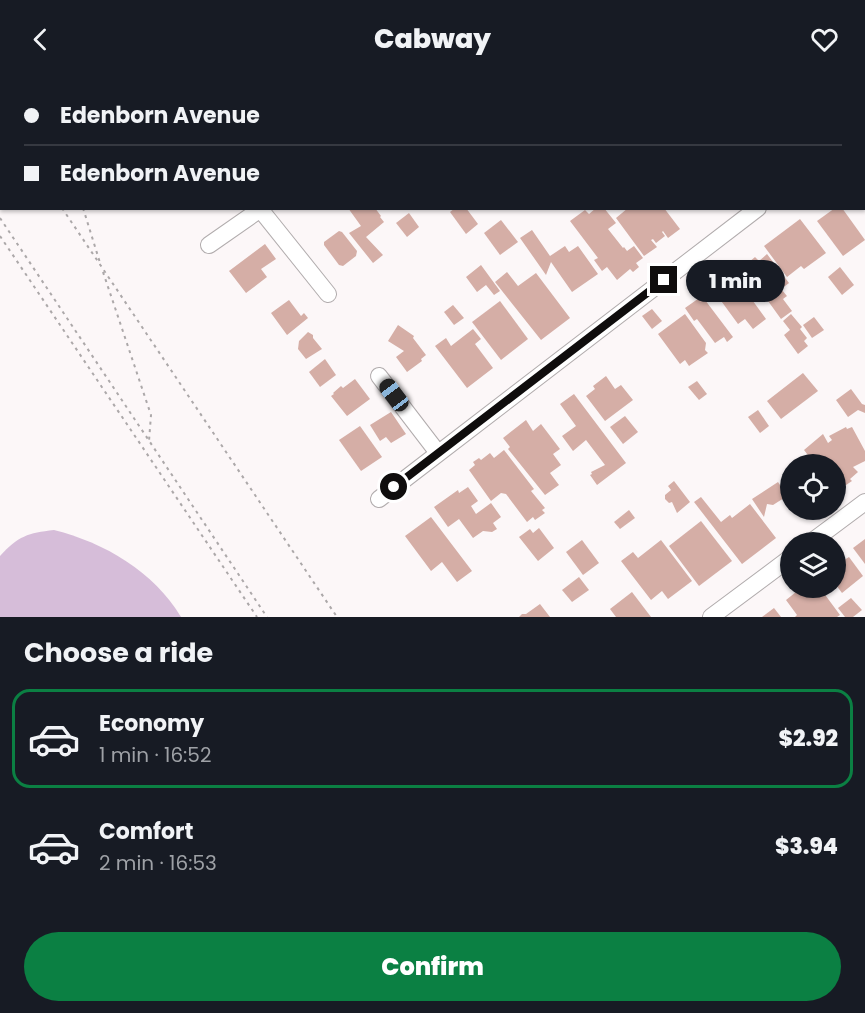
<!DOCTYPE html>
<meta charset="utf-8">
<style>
:root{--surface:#171b24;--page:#242831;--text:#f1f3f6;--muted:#9ea1a6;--line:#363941;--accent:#0b8043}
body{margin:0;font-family:Poppins,sans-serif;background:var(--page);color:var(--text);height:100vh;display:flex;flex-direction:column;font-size:22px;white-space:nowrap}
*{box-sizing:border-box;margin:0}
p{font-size:20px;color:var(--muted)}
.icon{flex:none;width:33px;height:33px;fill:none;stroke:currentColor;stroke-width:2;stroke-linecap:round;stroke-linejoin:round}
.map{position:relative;height:539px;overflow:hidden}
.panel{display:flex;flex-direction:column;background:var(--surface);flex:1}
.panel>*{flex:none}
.top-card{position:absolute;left:0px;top:0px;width:866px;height:132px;box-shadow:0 2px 4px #0004;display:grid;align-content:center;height:132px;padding:0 24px;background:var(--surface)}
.buttons{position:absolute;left:780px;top:376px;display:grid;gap:12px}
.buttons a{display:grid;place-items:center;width:66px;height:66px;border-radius:50%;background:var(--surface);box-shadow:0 2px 4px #0004;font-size:30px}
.end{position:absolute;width:27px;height:27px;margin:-14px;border:8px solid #0f0d0d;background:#fff;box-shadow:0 0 0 3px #fff}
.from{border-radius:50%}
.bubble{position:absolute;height:42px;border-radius:21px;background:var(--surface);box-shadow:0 2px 4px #0004;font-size:20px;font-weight:800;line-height:42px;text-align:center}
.car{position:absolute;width:18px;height:36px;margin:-18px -9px;border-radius:8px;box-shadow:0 0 4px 2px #0007;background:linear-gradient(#222 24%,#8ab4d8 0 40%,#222 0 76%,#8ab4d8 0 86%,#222 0)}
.top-card b{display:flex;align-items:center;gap:21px;height:57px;font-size:22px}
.top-card b+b{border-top:2px solid var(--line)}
.top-card i{width:15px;height:15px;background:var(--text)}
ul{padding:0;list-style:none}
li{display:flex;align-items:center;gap:18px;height:99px;margin:0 12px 9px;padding:0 12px;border:3px solid transparent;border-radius:18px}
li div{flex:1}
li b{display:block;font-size:22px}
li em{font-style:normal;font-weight:800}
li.selected{border-color:var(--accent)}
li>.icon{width:54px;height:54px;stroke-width:1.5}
h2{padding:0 24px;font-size:27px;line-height:72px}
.cta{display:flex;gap:12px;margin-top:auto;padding:12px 24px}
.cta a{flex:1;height:69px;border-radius:36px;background:var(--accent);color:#fff;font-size:24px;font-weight:800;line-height:69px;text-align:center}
header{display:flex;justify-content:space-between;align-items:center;height:78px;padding:0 24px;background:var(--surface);font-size:27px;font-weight:800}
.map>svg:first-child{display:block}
</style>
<header><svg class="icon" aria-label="back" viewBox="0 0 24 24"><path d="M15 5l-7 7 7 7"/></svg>Cabway<svg class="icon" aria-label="heart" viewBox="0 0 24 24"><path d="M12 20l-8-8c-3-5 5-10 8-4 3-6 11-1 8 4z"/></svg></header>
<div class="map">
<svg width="865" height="539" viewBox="0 0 865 539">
<rect width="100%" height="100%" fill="#fcf7f8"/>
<!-- water -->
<path fill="#d6bdd9" d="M54,452C105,465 153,493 181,539H0V478C18,458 28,455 54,452Z"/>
<!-- building -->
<g fill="#d5aea6">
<polygon points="348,130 375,130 381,138 380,139 384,144 366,159 383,177 373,185 349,155 361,148"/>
<polygon points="455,130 466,130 478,146 466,156 450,134"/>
<polygon points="596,130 604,130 616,145 608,151 623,170 624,169 627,173 634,168 643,180 636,185 639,189 633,194 630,191 617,202 607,189 602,193 594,182 598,180 570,143 585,132 589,136"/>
<polygon points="628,130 664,130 680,151 668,160 663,153 662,154 665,158 656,165 653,161 651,162 657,169 644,178 616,140"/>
<polygon points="835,130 842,130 865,162 843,178 817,143"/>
<polygon points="409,135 419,149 407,159 396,145"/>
<polygon points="800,141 826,175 804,191 801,188 787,199 764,168"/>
<polygon points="501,142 518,164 500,177 484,155"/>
<polygon points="532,152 550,178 565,168 569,174 578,168 598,196 572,214 551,184 546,197 520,160"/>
<polygon points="339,153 342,154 357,173 356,178 343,188 339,187 324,167 324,164"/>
<polygon points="265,166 276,181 261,191 267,199 246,215 229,193"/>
<polygon points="767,176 789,205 781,211 787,218 783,221 792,233 781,241 763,216 758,221 747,205 752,201 742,190 755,179 759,183"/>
<polygon points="481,187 500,213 494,217 486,207 477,214 466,199"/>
<polygon points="840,189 854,207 842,217 828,199"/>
<polygon points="729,190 766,241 753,251 745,241 738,246 708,205"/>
<polygon points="507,194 518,208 536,195 570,240 541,262 495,204"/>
<polygon points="702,218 733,259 727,264 724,259 715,265 697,241 694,243 685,230"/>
<polygon points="289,222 301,238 304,235 308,240 287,257 271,235"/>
<polygon points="500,223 528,261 501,282 472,244"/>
<polygon points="453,227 464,240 454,247 444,234"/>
<polygon points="652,231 662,243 652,251 642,238"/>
<polygon points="685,236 706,265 705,272 708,275 689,288 685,282 680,286 658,256"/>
<polygon points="791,236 802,249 800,251 807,260 804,263 808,268 798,276 784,257 790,252 783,243"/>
<polygon points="814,239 824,252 812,260 803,247"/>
<polygon points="398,247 414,258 413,260 426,277 421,281 422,283 407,294 396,279 404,273 388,263"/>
<polygon points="473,251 481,261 475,266 493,290 467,310 435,268 446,260 451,268"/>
<polygon points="308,254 313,257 313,260 322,271 306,281 298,271 299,263"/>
<polygon points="325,281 336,297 320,309 309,294"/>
<polygon points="803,295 818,313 781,341 767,323"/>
<polygon points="606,298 615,311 621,307 633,322 605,343 586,318 595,311 593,308"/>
<polygon points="355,301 370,321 347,338 331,318 334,316 333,315 341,308 343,310"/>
<polygon points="697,303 707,316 699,322 688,309"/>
<polygon points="851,311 862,326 865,327 865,335 858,332 848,339 836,322"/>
<polygon points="574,316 626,385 597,407 590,397 592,396 591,394 605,387 586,362 573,373 562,358 576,348 560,326"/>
<polygon points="758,332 769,348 760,355 748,339"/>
<polygon points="391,334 406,356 391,365 386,359 380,363 370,347"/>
<polygon points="625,338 638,354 623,366 610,349"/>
<polygon points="526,342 533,353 541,346 560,371 553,376 561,387 550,395 559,407 545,417 508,371 510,369 503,360"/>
<polygon points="360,348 382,379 361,393 339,362"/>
<polygon points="846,349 847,351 852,349 865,373 865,383 853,389 858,394 850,401 852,403 840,411 836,409 836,387 823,387 818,381 814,385 804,372 823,356 828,365 832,362 829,358"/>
<polygon points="504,372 534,411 531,413 545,430 542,432 545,435 535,442 533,439 527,444 506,416 501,415 491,423 469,392 475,387 473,384 479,380 481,382 490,375 494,380"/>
<polygon points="674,403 690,424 677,435 672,424 669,425 665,421 665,417 671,412 668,408"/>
<polygon points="778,404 784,413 790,408 790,430 784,420 773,427 767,426 764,439 752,421"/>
<polygon points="468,409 478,423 471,428 476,436 491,425 501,439 493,445 497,451 492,454 483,453 473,460 459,441 448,449 434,429 458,412 459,415"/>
<polygon points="701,419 721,444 730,437 732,440 750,426 776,460 742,486 694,424"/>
<polygon points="629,432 635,440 620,451 614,444"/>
<polygon points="431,439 472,493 457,504 442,484 431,493 405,458"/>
<polygon points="701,443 732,483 699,508 669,468"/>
<polygon points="539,450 554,470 538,483 519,459 530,451 533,455"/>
<polygon points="865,461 865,486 853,470"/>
<polygon points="582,462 599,485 583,497 566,474"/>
<polygon points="661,462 692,503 668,521 662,513 651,522 621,483 633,474 638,480"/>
<polygon points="849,479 863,498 842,515 836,507 836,487"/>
<polygon points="579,499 589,512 572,524 562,512"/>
<polygon points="801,510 820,510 840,537 837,539 795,539 797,537 786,522"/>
<polygon points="632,514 651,539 616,539 610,531"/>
<polygon points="851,520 862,532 853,539 845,539 838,530"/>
<polygon points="540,526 550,539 519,539 522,536 526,536"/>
<polygon points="774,530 781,539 762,539"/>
</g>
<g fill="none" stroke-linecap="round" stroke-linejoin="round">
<!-- minor casing -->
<g stroke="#b1acad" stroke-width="18">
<g id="minor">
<polyline points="335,0 337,2"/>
<polyline points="440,2 442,0"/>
<polyline points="864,50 865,49"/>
<polyline points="260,131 328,216"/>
<polyline points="209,167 262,130"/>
<polyline points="379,298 438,375"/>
<polyline points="379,421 758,130"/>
<polyline points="810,465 865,424"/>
<polyline points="711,539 790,480"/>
</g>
</g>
<!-- path -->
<g stroke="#aca8a9" stroke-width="2" stroke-dasharray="3 4.5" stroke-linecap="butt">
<polyline points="43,2 44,0"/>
<polyline points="0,39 2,41"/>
<polyline points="62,130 337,539"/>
<polyline points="83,130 101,188"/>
<polyline points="0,140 267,539"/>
<polyline points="0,158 257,539"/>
<polyline points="103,194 151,337 149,363"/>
</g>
<!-- minor -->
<use href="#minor" stroke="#fff" stroke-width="16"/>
</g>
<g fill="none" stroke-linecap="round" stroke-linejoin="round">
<!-- route -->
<polyline stroke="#0f0d0d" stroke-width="8" points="394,409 664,202"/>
</g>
</svg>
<div class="buttons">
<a><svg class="icon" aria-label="locate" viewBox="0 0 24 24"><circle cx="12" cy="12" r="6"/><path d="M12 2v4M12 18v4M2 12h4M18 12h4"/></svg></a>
<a><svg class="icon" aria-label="layers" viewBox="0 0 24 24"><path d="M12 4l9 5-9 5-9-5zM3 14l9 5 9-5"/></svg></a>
</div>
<i class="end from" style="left:394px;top:409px"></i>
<i class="end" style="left:664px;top:202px"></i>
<div class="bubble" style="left:686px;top:182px;width:99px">1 min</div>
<i class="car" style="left:394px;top:317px;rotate:323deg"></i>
<div class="top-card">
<b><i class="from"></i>Edenborn Avenue</b>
<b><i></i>Edenborn Avenue</b>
</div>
</div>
<section class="panel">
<h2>Choose a ride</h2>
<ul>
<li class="selected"><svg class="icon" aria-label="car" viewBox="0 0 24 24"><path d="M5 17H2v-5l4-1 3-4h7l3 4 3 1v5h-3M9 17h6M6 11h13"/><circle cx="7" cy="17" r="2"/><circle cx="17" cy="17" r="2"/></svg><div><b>Economy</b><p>1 min · 16:52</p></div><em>$2.92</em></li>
<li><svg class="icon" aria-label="car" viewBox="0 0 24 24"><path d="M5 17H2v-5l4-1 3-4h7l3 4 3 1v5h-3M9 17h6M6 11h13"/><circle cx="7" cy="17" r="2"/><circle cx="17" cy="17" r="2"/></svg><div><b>Comfort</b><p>2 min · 16:53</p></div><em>$3.94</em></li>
</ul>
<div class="cta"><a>Confirm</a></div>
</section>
